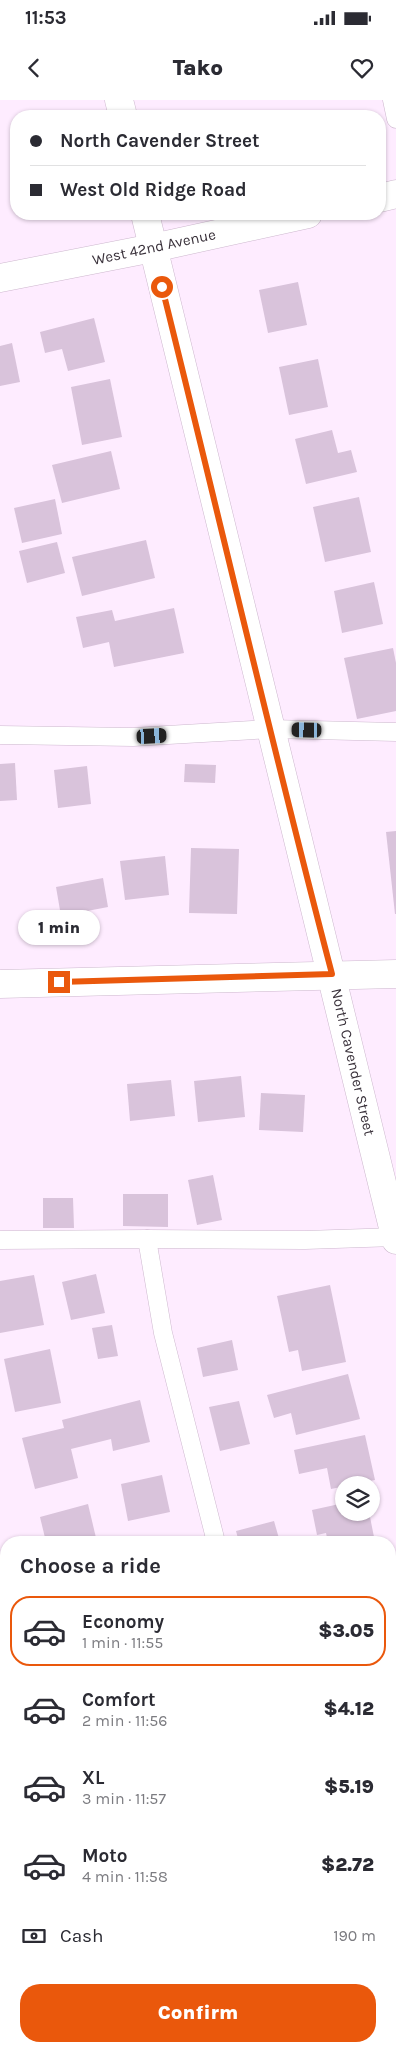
<!DOCTYPE html>
<meta charset="utf-8">
<style>
:root{--surface:#fff;--page:#f7f7f7;--text:#2b2b33;--muted:#7c7c81;--line:#e1e1e2;--accent:#ea580c}
body{margin:0;font-family:Karla,sans-serif;background:var(--page);color:var(--text);height:100vh;display:flex;flex-direction:column;font-size:19px;white-space:nowrap}
*{box-sizing:border-box;margin:0}
p{font-size:16px;color:var(--muted)}
.icon{flex:none;width:28px;height:28px;fill:none;stroke:currentColor;stroke-width:2;stroke-linecap:round;stroke-linejoin:round}
.map{position:relative;flex:1;overflow:hidden}
.drawer{position:absolute;left:0px;top:1436px;width:396px;height:516px;display:flex;flex-direction:column;background:var(--surface);border-radius:20px 20px 0 0;box-shadow:0 1px 4px #0004}
.drawer>*{flex:none}
.hud{position:absolute;left:10px;top:10px;width:376px;height:110px;border-radius:20px;box-shadow:0 1px 4px #0004;display:grid;align-content:center;height:110px;padding:0 20px;background:var(--surface)}
.controls{position:absolute;left:335px;top:1376px;display:grid;gap:10px}
.controls a{display:grid;place-items:center;width:45px;height:45px;border-radius:50%;background:var(--surface);box-shadow:0 1px 4px #0004;font-size:25px}
.end{position:absolute;width:22px;height:22px;margin:-11px;border:6px solid #ea580c;background:#fff;box-shadow:0 0 0 2px #fff}
.from{border-radius:50%}
.bubble{position:absolute;height:35px;border-radius:18px;background:var(--surface);box-shadow:0 1px 4px #0004;font-size:16px;font-weight:800;line-height:35px;text-align:center}
.car{position:absolute;width:15px;height:30px;margin:-15px -8px;border-radius:6px;box-shadow:0 0 4px 1px #0007;background:linear-gradient(#222 24%,#8ab4d8 0 40%,#222 0 76%,#8ab4d8 0 86%,#222 0)}
.hud b{display:flex;align-items:center;gap:18px;height:48px;font-size:19px}
.hud b+b{border-top:1px solid var(--line)}
.hud i{width:12px;height:12px;background:var(--text)}
ul{padding:0;list-style:none}
li{display:flex;align-items:center;gap:15px;height:70px;margin:0 10px 8px;padding:0 10px;border:2px solid transparent;border-radius:20px}
li div{flex:1}
li b{display:block;font-size:19px}
li em{font-style:normal;font-weight:800}
li.selected{border-color:var(--accent)}
li>.icon{width:45px;height:45px;stroke-width:1.5}
h2{padding:0 20px;font-size:22px;line-height:60px}
.pay{display:flex;align-items:center;gap:12px;height:55px;padding:0 20px;font-size:19px}
.pay p{margin-inline-start:auto}
.button{display:flex;gap:10px;margin-top:auto;padding:10px 20px}
.button a{flex:1;height:58px;border-radius:20px;background:var(--accent);color:#fff;font-size:20px;font-weight:800;line-height:58px;text-align:center}
.status{display:flex;justify-content:space-between;align-items:center;height:35px;padding:0 25px;background:var(--surface);direction:ltr}
.status svg{height:14px;fill:currentColor}
header{display:flex;justify-content:space-between;align-items:center;height:65px;padding:0 20px;background:var(--surface);font-size:22px;font-weight:800}
.map>svg:first-child{display:block}
</style>
<div class="status"><b>11:53</b><svg viewBox="0 0 49 12"><path d="M0 12V9h3v3zM5 12V6h3v6zM10 12V3h3v9zM15 12V0h3v12zM26 1h20v11H26zM47 4h2v5h-2z"/></svg></div>
<header><svg class="icon" aria-label="back" viewBox="0 0 24 24"><path d="M15 5l-7 7 7 7"/></svg>Tako<svg class="icon" aria-label="heart" viewBox="0 0 24 24"><path d="M12 20l-8-8c-3-5 5-10 8-4 3-6 11-1 8 4z"/></svg></header>
<div class="map">
<svg width="396" height="1952" viewBox="0 0 396 1952">
<rect width="100%" height="100%" fill="#feecff"/>
<!-- building -->
<g fill="#d9c3db">
<polygon points="298,182 307,225 268,233 259,190"/>
<polygon points="94,218 105,262 68,271 62,249 45,253 40,232"/>
<polygon points="12,243 20,282 0,286 0,246"/>
<polygon points="318,259 328,307 289,315 279,267"/>
<polygon points="110,279 122,337 82,345 71,287"/>
<polygon points="332,330 338,353 351,350 357,372 306,384 295,339"/>
<polygon points="111,351 120,389 62,403 52,365"/>
<polygon points="359,397 371,452 325,462 313,407"/>
<polygon points="55,399 62,434 22,443 14,408"/>
<polygon points="146,440 155,478 82,496 72,457"/>
<polygon points="57,442 65,473 27,483 19,451"/>
<polygon points="374,482 383,524 342,533 334,491"/>
<polygon points="174,508 184,553 114,567 109,542 83,548 76,517 112,510 115,521"/>
<polygon points="393,548 396,563 396,611 357,619 344,558"/>
<polygon points="15,663 17,700 0,701 0,664"/>
<polygon points="185,664 216,665 215,683 184,682"/>
<polygon points="87,666 91,704 58,708 54,670"/>
<polygon points="396,731 396,814 395,814 386,732"/>
<polygon points="191,748 239,749 237,814 189,813"/>
<polygon points="165,756 169,795 125,800 120,761"/>
<polygon points="103,778 108,807 61,816 56,787"/>
<polygon points="241,976 245,1017 198,1022 194,981"/>
<polygon points="171,980 175,1016 130,1021 127,984"/>
<polygon points="261,993 305,995 303,1032 259,1030"/>
<polygon points="213,1075 222,1120 197,1125 188,1080"/>
<polygon points="123,1094 168,1094 168,1127 123,1126"/>
<polygon points="43,1098 73,1098 74,1128 43,1128"/>
<polygon points="96,1174 105,1213 71,1220 62,1182"/>
<polygon points="34,1175 44,1225 0,1233 0,1181"/>
<polygon points="330,1185 346,1262 302,1271 298,1250 289,1252 277,1196"/>
<polygon points="112,1225 118,1256 98,1259 92,1228"/>
<polygon points="232,1240 238,1270 203,1277 197,1248"/>
<polygon points="50,1249 61,1303 15,1312 4,1259"/>
<polygon points="348,1274 360,1319 296,1335 291,1313 274,1318 267,1295"/>
<polygon points="140,1300 150,1342 113,1351 111,1339 71,1349 78,1378 35,1389 22,1338 64,1328 62,1320"/>
<polygon points="239,1301 250,1344 220,1351 209,1307"/>
<polygon points="365,1335 375,1380 331,1389 327,1368 299,1374 294,1350"/>
<polygon points="162,1375 170,1412 128,1421 121,1384"/>
<polygon points="344,1403 344,1412 369,1412 375,1442 328,1442 326,1433 317,1435 312,1410"/>
<polygon points="88,1404 97,1442 46,1442 40,1417"/>
<polygon points="274,1421 280,1442 239,1442 236,1431"/>
<polygon points="392,1516 396,1531 396,1564 390,1565 390,1517"/>
<polygon points="396,1580 396,1628 390,1629 390,1582"/>
<polygon points="396,1643 396,1663 390,1665 390,1644"/>
<polygon points="396,1704 396,1752 390,1753 390,1705"/>
<polygon points="396,1769 396,1816 393,1817 390,1801 390,1770"/>
<polygon points="355,1946 387,1946 387,1947 356,1952"/>
</g>
<g fill="none" stroke-linecap="round" stroke-linejoin="round">
<!-- service casing -->
<g stroke="#cdb8ce" stroke-width="19">
<g id="service">
<polyline points="392,0 396,19"/>
<polyline points="0,635 133,637 271,629 396,632"/>
<polyline points="147,1139 305,1140 396,1137"/>
<polyline points="0,1140 147,1139 163,1233 216,1442"/>
<polyline points="341,1946 342,1952"/>
</g>
</g>
<!-- minor casing -->
<g stroke="#cdb8ce" stroke-width="29">
<g id="minor">
<polyline points="119,0 123,16"/>
<polyline points="380,98 396,94"/>
<polyline points="145,114 396,1140"/>
<polyline points="0,178 153,148 308,114"/>
<polyline points="0,1665 6,1693"/>
<polyline points="63,1946 64,1952"/>
</g>
</g>
<!-- tertiary casing -->
<g stroke="#cdb8ce" stroke-width="29">
<polyline id="tertiary" points="0,884 396,874"/>
</g>
<!-- service -->
<use href="#service" stroke="#fff" stroke-width="18"/>
<!-- minor -->
<use href="#minor" stroke="#fff" stroke-width="28"/>
<!-- tertiary -->
<use href="#tertiary" stroke="#fff" stroke-width="28"/>
</g>
<g fill="none" stroke-linecap="round" stroke-linejoin="round">
<!-- route -->
<path stroke="#ea580c" stroke-width="6" d="M59,882L332,874C272,646 219,416 162,187"/>
</g>
<g text-anchor="middle" stroke-width="5" stroke-linejoin="round" paint-order="stroke">
<!-- street labels -->
<g font-size="15" fill="#3a323b" stroke="#fff">
<text transform="translate(154 147) rotate(-12)" y="5">West 42nd Avenue</text>
<text transform="translate(353 962) rotate(77)" y="5">North Cavender Street</text>
</g>
</g>
</svg>
<div class="controls">
<a><svg class="icon" aria-label="layers" viewBox="0 0 24 24"><path d="M12 4l9 5-9 5-9-5zM3 14l9 5 9-5"/></svg></a>
</div>
<i class="end from" style="left:162px;top:187px"></i>
<i class="end" style="left:59px;top:882px"></i>
<div class="bubble" style="left:18px;top:810px;width:82px">1 min</div>
<i class="car" style="left:307px;top:630px;rotate:271deg"></i>
<i class="car" style="left:152px;top:636px;rotate:87deg"></i>
<div class="hud">
<b><i class="from"></i>North Cavender Street</b>
<b><i></i>West Old Ridge Road</b>
</div>
<section class="drawer">
<h2>Choose a ride</h2>
<ul>
<li class="selected"><svg class="icon" aria-label="car" viewBox="0 0 24 24"><path d="M5 17H2v-5l4-1 3-4h7l3 4 3 1v5h-3M9 17h6M6 11h13"/><circle cx="7" cy="17" r="2"/><circle cx="17" cy="17" r="2"/></svg><div><b>Economy</b><p>1 min · 11:55</p></div><em>$3.05</em></li>
<li><svg class="icon" aria-label="car" viewBox="0 0 24 24"><path d="M5 17H2v-5l4-1 3-4h7l3 4 3 1v5h-3M9 17h6M6 11h13"/><circle cx="7" cy="17" r="2"/><circle cx="17" cy="17" r="2"/></svg><div><b>Comfort</b><p>2 min · 11:56</p></div><em>$4.12</em></li>
<li><svg class="icon" aria-label="car" viewBox="0 0 24 24"><path d="M5 17H2v-5l4-1 3-4h7l3 4 3 1v5h-3M9 17h6M6 11h13"/><circle cx="7" cy="17" r="2"/><circle cx="17" cy="17" r="2"/></svg><div><b>XL</b><p>3 min · 11:57</p></div><em>$5.19</em></li>
<li><svg class="icon" aria-label="car" viewBox="0 0 24 24"><path d="M5 17H2v-5l4-1 3-4h7l3 4 3 1v5h-3M9 17h6M6 11h13"/><circle cx="7" cy="17" r="2"/><circle cx="17" cy="17" r="2"/></svg><div><b>Moto</b><p>4 min · 11:58</p></div><em>$2.72</em></li>
</ul>
<div class="pay"><svg class="icon" aria-label="cash" viewBox="0 0 24 24"><path d="M3 7h18v10H3z"/><circle cx="12" cy="12" r="2"/></svg>Cash<p>190 m</p></div>
<div class="button"><a>Confirm</a></div>
</section>
</div>
